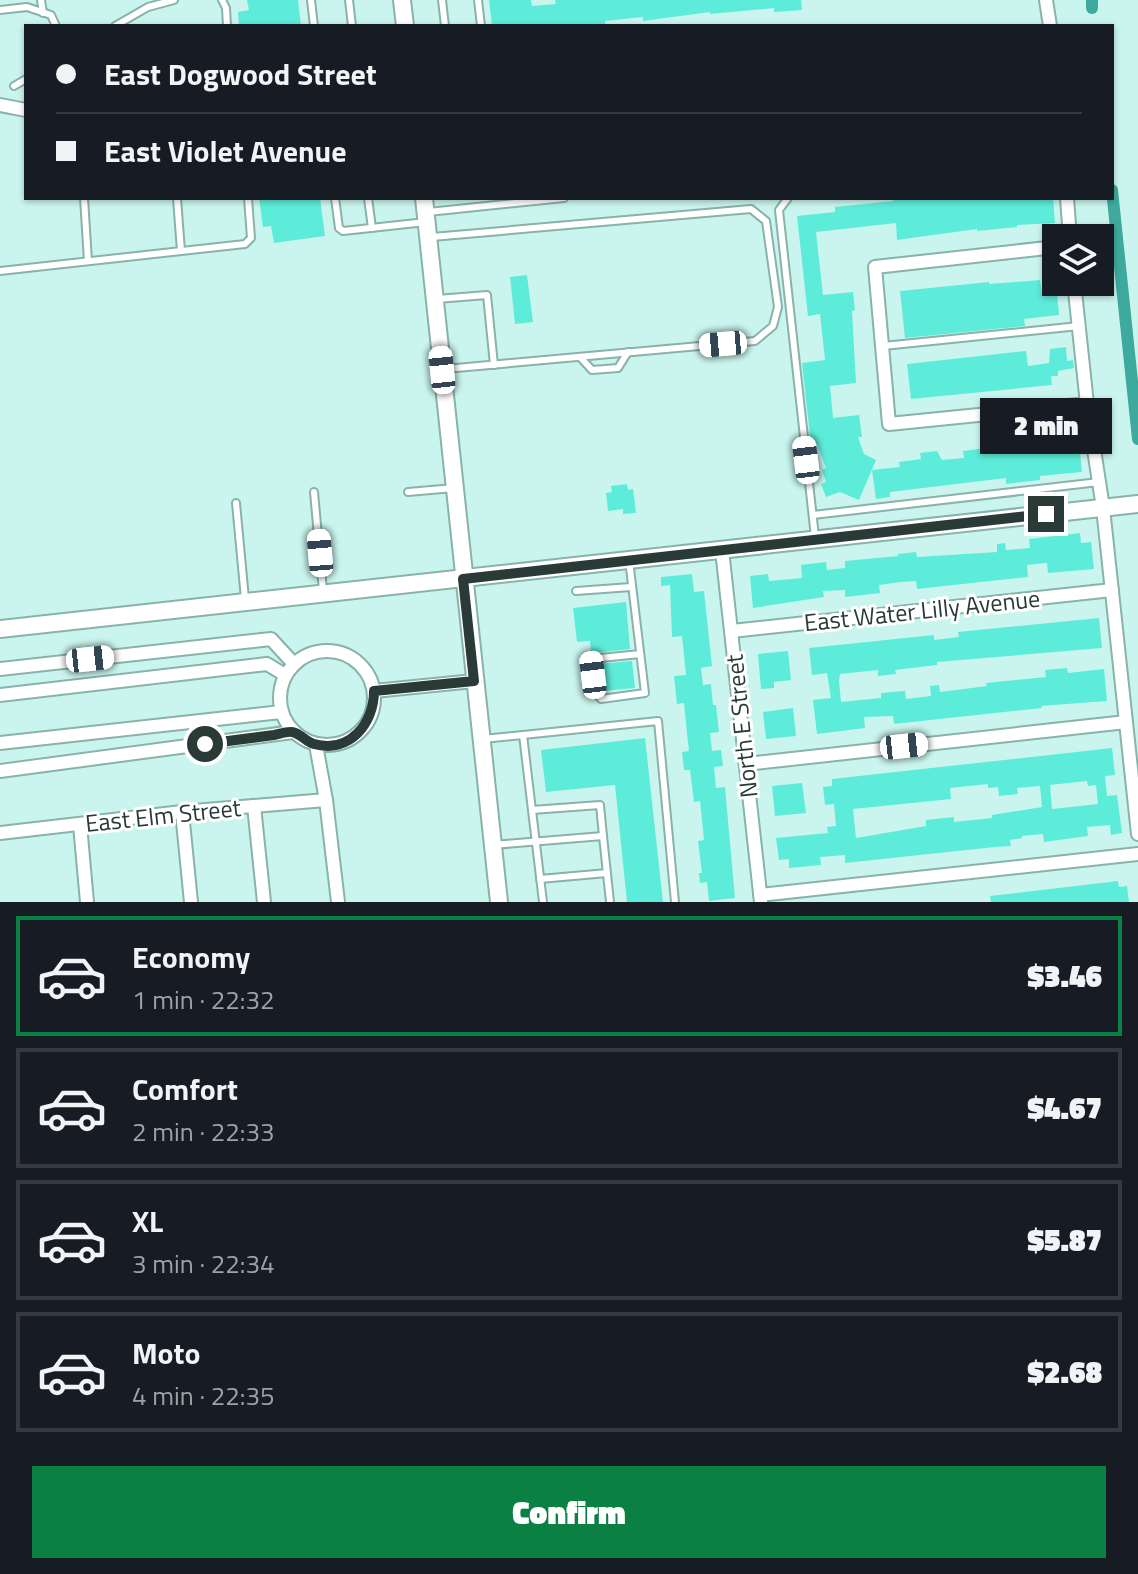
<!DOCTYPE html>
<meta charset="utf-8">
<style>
:root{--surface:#171b24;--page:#20242c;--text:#f1f3f6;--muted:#9ea1a6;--line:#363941;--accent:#0b8043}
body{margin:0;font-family:"Titillium Web",sans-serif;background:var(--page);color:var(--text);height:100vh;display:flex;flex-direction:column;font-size:30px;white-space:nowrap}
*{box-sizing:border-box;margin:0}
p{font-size:26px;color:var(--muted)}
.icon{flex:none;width:44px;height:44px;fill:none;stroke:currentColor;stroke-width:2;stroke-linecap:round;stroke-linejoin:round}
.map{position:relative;height:902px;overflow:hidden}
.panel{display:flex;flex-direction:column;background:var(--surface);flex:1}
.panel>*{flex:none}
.hud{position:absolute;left:24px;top:24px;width:1090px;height:176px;border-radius:0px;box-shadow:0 2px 6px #0004;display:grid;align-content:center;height:176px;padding:0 32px;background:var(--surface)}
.buttons{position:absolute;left:1042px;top:224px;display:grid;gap:16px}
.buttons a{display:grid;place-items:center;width:72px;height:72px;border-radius:0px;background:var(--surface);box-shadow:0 2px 6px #0004;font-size:40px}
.end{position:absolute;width:36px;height:36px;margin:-18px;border:10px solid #293a37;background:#fff;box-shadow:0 0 0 4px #fff}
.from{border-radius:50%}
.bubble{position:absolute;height:56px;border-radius:0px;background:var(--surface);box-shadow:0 2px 6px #0004;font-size:26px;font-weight:800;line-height:56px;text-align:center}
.car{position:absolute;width:24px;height:48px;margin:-24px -12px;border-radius:10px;box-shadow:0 0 6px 2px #0007;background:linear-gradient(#fff 24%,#345 0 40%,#fff 0 76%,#345 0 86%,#fff 0)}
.hud b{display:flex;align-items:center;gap:28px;height:76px;font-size:30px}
.hud b+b{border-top:2px solid var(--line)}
.hud i{width:20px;height:20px;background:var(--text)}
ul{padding:14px 0 0;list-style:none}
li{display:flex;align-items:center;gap:24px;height:120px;margin:0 16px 12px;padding:0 16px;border:4px solid var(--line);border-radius:0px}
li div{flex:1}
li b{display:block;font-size:30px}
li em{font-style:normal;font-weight:800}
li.on{border-color:var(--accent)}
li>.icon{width:72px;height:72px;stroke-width:1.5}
.primary-button{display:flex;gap:16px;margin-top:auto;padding:16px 32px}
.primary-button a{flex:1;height:92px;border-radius:0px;background:var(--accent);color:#fff;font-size:32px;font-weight:800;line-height:92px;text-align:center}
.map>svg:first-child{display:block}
</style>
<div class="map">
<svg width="1138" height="902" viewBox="0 0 1138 902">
<rect width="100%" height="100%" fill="#caf5ee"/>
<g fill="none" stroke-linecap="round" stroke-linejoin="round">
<!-- canal -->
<g stroke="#3eaa9d" stroke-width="12">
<polyline points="1092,0 1092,8"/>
<polyline points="1112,190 1138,439"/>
</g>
</g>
<!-- building -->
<g fill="#5eecda" fill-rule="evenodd">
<polygon points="247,0 298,0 301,26 239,26 238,12 249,10"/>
<polygon points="489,0 531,0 532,6 556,4 555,0 801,0 802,10 774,12 774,8 710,14 710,12 643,21 643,17 605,21 605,26 492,26"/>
<polygon points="259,198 320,198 325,236 274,243 271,226 263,227"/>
<polygon points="893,198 1053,198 1055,223 1017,225 1017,227 977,231 977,229 897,240 896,223 816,232 823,295 853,292 855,310 852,311 856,383 830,386 833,418 859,415 862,437 858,437 864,454 876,460 859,500 840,492 826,497 821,484 826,482 822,470 826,468 817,444 811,445 802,363 825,360 820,314 808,316 797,216 835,212 835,207 893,201"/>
<polygon points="527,275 533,322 515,324 510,277"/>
<polygon points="1040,280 1042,294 1057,292 1059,315 1024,319 1025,326 905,338 900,291 989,282 989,284"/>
<polygon points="1066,347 1067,361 1073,360 1074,368 1058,371 1058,376 1051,376 1052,385 911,399 907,364 1026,351 1028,366 1049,363 1050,349"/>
<polygon points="1078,433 1082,472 1040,476 1040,480 1006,484 1006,478 890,492 890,497 876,499 872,470 900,467 899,462 921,459 920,453 937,451 942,460 964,458 963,451 1002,446 1002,441"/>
<polygon points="627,484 628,490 633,489 636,513 623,514 623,509 608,511 606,493 612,492 611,486"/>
<polygon points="1080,533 1081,543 1091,542 1094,569 1048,573 1047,563 1027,565 1028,577 917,589 916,581 901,582 879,585 880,593 845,597 845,590 823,591 824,597 753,608 750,576 768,574 769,581 802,578 801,565 826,562 827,570 845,568 845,561 898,556 898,554 916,552 917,557 997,552 997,544 1005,543 1006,550 1030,548 1029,539"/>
<polygon points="692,574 694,592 704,591 712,666 701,668 703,685 711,684 713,705 716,705 719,732 710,733 712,751 721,750 723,766 714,767 716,788 725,787 735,898 709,901 707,882 700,883 699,873 702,873 698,841 704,840 700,801 694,802 690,770 684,770 682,752 689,751 687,733 684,703 677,704 674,676 686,675 682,636 672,637 670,585 661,586 661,577"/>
<polygon points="626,602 630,649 595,653 591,651 590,641 577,642 573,608"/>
<polygon points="1099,618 1102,648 937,662 937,665 895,670 896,674 878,676 878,670 840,674 839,681 841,702 881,698 881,693 905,691 906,699 931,696 930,686 939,685 940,692 987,686 986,683 1046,677 1045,670 1067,668 1068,673 1104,669 1107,701 1041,706 1042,708 894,724 893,716 864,717 865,728 817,734 813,700 831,698 827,673 812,675 809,648 934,635 934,640 959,637 958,632"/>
<polygon points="788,651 791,680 774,682 774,688 761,689 758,654"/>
<polygon points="632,661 635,688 603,691 598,664"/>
<polygon points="793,708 796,736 766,739 763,712"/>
<polygon points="645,738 663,902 627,902 615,785 546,792 541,750"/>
<path d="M1112,748L1115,775L1105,776L1107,796L1117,795L1122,833L1111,835L1110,825L1087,827L1088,836L1044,842L1043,834L1022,836V838L1010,840L1011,846L995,847L845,863V855L820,857L821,865L789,868V859L779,860L776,838L828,833L827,827L836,826L834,804L825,805L823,787L832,786V779ZM1087,781L1088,786L1096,785L1098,804L1052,809L1050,785ZM988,784V788L998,787L999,796L1018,794L1017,788L1040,786L1042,807L992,815V818L954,822V817L926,820V826L856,838L853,809L951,799L950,788Z"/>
<polygon points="802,783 806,813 775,816 772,786"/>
<polygon points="1118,881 1119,887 1127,886 1129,902 991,902 990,896"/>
</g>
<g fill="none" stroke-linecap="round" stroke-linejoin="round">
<!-- lane casing -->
<g stroke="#89b2ab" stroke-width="10">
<g id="lane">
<polyline points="41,0 43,13"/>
<polyline points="222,0 226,8 227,26"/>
<polyline points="311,0 314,26"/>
<polyline points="349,0 352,26"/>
<polyline points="442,0 445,26"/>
<polyline points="478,0 481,26"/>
<polyline points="0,10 27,7 51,15 56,26"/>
<polyline points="115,26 148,7 174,0"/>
<polyline points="14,86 26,79"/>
<polyline points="84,198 88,261"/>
<polyline points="177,198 181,251"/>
<polyline points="335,198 339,228 343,231 426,222"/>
<polyline points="368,198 372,228"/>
<polyline points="788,198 779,210 815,537"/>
<polyline points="428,212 564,198"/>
<polyline points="432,237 751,209 766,221 778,307 773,326 755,341 445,369"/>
<polyline points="0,271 245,244 251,238 248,198"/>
<polyline points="437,299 487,295 494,365"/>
<polyline points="883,346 1079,326"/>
<polyline points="580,357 592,370 618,368 628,352"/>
<polyline points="314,492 323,591"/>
<polyline points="408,492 454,488"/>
<polyline points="236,503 245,599"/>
<polyline points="813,515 1099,482"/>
<polyline points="629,560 645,693 601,699 595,691 591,659 640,654"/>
<polyline points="576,591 631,587"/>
<polyline points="523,735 658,721 675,902"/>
<polyline points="483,739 523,735 543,902"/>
<polyline points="532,810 600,805 603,836"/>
<polyline points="493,845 603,836 610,902"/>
<polyline points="540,879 607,873"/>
</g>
</g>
<!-- street casing -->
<g stroke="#89b2ab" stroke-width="16">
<g id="street">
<polyline points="1046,0 1050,26"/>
<polyline points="0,105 26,110"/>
<polyline points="1067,198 1070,238"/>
<polyline points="1056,247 875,267 889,424 1087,404"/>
<polyline points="1074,282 1087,404 1103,508 1138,834"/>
<polyline points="722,550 761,902"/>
<polyline points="732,631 1112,590"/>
<circle cx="327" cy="698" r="47"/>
<polyline points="0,669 271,639 294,664"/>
<polyline points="374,691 474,681"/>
<polyline points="0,695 267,664 285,675"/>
<polyline points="0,743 281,712"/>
<polyline points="316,745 326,800 338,902"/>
<polyline points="746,764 1126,722"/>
<polyline points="0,771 293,732"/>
<polyline points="254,806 264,902"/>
<polyline points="182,812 191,902"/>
<polyline points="80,825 87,902"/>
<polyline points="0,833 182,812 326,800"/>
<polyline points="760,895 1138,854"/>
</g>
</g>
<!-- secondary casing -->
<g stroke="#89b2ab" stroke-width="20">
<g id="secondary">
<polyline points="402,0 405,26"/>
<polyline points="424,198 499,902"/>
<polyline points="0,629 1138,504"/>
</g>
</g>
<!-- lane -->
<use href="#lane" stroke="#fff" stroke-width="6"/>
<!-- street -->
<use href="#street" stroke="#fff" stroke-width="12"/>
<!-- secondary -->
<use href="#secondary" stroke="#fff" stroke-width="16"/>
</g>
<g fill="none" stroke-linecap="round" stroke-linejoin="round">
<!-- route -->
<path stroke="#293a37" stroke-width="10" d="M205,744C228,741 251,738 274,735C279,734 288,731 292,732C300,733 306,742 314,744C350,754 374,723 374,691L474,681L463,579L1046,514"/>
</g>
<g text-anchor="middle" stroke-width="6" stroke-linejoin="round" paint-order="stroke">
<!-- street labels -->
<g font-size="24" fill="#293a37" stroke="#fff">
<text transform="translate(922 611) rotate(-6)" y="8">East Water Lilly Avenue</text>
<text transform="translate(742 726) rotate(-96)" y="8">North E Street</text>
<text transform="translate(163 816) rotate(-6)" y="8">East Elm Street</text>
</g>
</g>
</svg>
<div class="buttons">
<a><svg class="icon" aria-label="layers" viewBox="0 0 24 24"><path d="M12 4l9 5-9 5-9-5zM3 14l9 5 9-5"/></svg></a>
</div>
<i class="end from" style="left:205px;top:744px"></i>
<i class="end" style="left:1046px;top:514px"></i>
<div class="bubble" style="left:980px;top:398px;width:132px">2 min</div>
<i class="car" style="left:723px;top:344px;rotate:265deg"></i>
<i class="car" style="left:442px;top:370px;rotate:354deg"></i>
<i class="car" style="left:806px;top:460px;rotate:353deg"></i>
<i class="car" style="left:320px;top:553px;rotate:355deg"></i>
<i class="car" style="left:90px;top:659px;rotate:84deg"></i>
<i class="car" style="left:593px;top:675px;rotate:353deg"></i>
<i class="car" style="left:904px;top:746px;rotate:84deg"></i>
<div class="hud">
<b><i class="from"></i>East Dogwood Street</b>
<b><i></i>East Violet Avenue</b>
</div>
</div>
<section class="panel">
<ul>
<li class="on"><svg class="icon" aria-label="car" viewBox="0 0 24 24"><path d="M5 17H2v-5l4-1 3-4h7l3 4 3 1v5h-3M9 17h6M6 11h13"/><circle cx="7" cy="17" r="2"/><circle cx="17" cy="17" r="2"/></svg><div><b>Economy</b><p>1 min · 22:32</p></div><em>$3.46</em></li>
<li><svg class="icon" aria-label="car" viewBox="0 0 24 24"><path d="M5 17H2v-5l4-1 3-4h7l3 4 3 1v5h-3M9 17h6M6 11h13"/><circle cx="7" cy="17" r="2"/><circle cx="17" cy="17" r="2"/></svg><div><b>Comfort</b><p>2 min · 22:33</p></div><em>$4.67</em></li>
<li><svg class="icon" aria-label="car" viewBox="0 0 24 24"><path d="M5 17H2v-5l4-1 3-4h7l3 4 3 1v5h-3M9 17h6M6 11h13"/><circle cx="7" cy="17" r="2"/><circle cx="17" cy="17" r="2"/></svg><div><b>XL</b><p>3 min · 22:34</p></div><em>$5.87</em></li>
<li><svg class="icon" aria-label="car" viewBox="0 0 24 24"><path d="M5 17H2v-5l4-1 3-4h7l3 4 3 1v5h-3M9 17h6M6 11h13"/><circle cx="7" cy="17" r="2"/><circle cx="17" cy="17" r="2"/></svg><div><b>Moto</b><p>4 min · 22:35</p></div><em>$2.68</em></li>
</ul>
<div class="primary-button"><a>Confirm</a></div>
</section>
